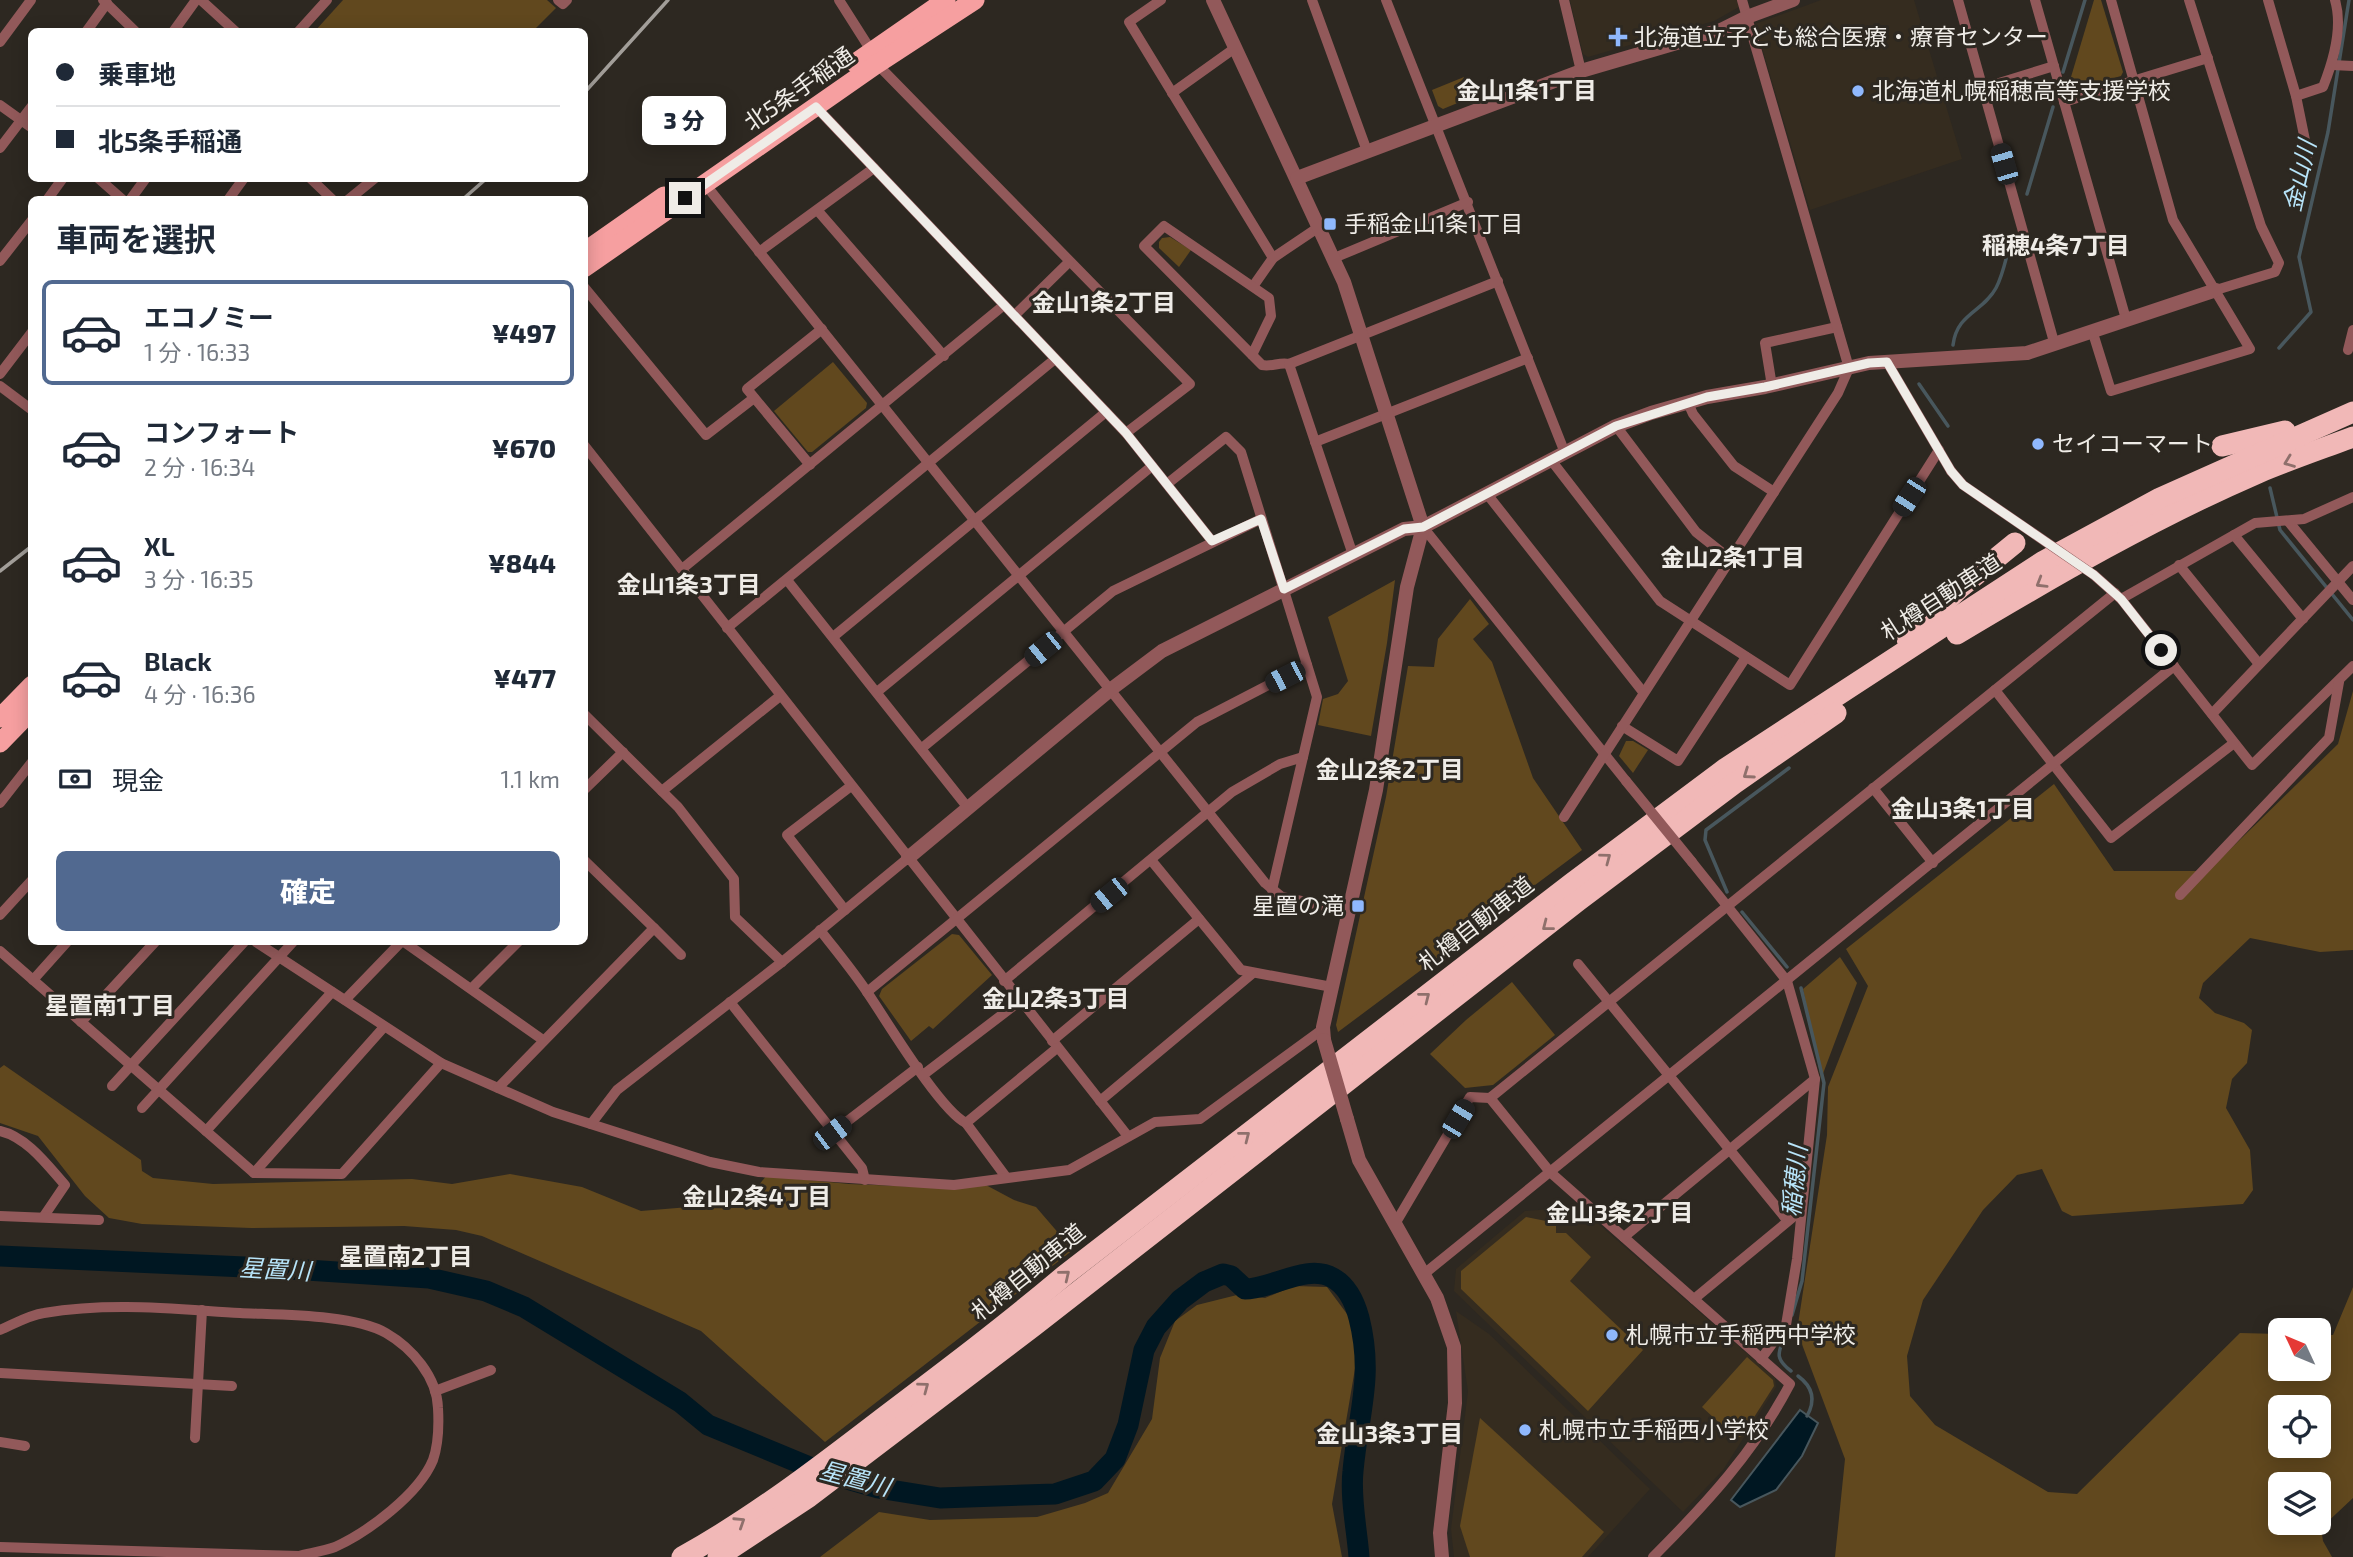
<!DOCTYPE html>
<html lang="ja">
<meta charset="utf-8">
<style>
:root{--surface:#fff;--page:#f2f2f3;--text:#1f2937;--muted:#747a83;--line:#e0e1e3;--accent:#516990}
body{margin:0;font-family:"Exo 2","Noto Sans JP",sans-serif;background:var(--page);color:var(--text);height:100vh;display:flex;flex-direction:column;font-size:26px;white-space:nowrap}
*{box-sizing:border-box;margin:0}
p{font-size:23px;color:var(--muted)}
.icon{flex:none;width:38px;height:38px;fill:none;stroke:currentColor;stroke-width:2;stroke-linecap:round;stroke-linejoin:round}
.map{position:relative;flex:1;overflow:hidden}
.drawer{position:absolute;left:28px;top:196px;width:560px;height:749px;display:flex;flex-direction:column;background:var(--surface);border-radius:10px;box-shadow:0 4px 18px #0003}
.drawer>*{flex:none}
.top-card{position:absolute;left:28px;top:28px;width:560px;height:154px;border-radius:10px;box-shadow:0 4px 18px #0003;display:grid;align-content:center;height:154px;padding:0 28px;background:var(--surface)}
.needle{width:46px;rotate:314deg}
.controls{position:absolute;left:2268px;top:1318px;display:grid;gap:14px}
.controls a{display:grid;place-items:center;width:63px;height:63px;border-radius:10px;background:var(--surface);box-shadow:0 4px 18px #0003;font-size:35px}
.end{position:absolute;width:32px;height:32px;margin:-16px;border:9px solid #efece7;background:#111;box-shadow:0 0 0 4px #111}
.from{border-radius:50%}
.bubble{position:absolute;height:49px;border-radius:10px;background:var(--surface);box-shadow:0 4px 18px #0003;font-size:23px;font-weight:800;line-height:49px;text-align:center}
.car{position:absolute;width:21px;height:42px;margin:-21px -10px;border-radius:9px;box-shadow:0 0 5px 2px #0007;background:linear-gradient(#222 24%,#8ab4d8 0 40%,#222 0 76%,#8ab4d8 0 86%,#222 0)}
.top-card b{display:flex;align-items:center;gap:24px;height:66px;font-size:26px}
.top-card b+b{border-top:2px solid var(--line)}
.top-card i{width:18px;height:18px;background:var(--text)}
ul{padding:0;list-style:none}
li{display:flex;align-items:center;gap:21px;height:105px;margin:0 14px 10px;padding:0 14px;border:4px solid transparent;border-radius:10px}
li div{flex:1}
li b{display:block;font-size:26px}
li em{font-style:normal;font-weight:800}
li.current{border-color:var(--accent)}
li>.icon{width:63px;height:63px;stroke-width:1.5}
h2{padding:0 28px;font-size:32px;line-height:84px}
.pay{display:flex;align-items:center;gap:18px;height:77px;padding:0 28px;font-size:26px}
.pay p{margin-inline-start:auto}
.action{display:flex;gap:14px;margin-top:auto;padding:14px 28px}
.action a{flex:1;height:80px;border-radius:10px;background:var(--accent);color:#fff;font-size:28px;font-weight:800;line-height:80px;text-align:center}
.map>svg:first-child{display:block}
</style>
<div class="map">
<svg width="2353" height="1557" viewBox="0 0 2353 1557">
<rect width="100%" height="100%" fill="#2d2821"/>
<!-- built -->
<g fill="#352c1f">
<polygon points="1570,0 1737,0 1739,7 1714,21 1588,57 1583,54"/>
<polygon points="1821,0 1914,0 1962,159 1810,210 1755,24"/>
<polygon points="1579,1207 1775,1378 1776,1387 1723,1470 1683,1512 1454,1291 1456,1269 1525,1211"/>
<polygon points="1456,1311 1489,1334 1650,1489 1588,1557 1454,1557 1451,1529 1468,1391"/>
</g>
<!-- green -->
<g fill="#61481e" fill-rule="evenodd">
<polygon points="343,0 547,0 556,8 533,31 315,31"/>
<polygon points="2094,0 2101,0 2123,72 2121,76 2073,90 2068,87"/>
<polygon points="1464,77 1472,97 1443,109 1438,106 1432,90"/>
<polygon points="1170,237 1191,250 1179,267 1159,248 1159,242 1162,238"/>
<polygon points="833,362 867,403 866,408 812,452 808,452 774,411"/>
<polygon points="1395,580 1387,643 1371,736 1318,725 1323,699 1338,694 1348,681 1328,617"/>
<polygon points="1470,599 1489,624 1473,639 1492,662 1533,778 1582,850 1338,1032 1336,1025 1386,797 1408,666 1434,667 1438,639"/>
<path d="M2353,691V950L2320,952L2250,938L2203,983L2199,998L2215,1013L2244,1023L2252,1030L2247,1063L2232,1079L2226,1108L2250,1150L2253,1190L2243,1204L2072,1216L2062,1211L2042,1169L2017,1175L1983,1210L1923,1300L1907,1356L1910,1396L1935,1425L2048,1492L2077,1494L2240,1333L2280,1334V1368H2319V1335H2333L2353,1287V1498L2321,1528L2323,1541L2332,1557H1835L1845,1459L1797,1331L1827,1135L1828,1087L1868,986L1846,949L2054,784L2114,871H2208L2338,744ZM2280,1407H2319V1446H2280ZM2280,1484H2319V1522H2280Z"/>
<polygon points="1626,741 1633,741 1648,750 1633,773 1619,756"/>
<polygon points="952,934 959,935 992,975 933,1029 929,1026 911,1041 879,996 882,989"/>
<polygon points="1840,957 1857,983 1821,1079 1803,989"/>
<polygon points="1512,982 1555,1035 1493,1085 1465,1088 1430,1054 1466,1020"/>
<polygon points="4,1065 141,1160 142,1171 153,1178 213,1184 412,1179 452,1184 510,1174 582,1187 641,1211 701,1206 752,1194 766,1176 849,1184 948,1188 984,1184 1014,1200 1036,1207 1073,1250 825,1442 701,1331 482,1236 456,1230 404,1226 251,1228 142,1224 109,1218 85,1196 38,1136 0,1123 0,1068"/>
<polygon points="1526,1217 1556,1223 1556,1233 1566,1233 1591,1257 1570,1281 1643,1350 1588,1411 1461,1289 1461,1271"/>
<polygon points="1294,1286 1327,1287 1350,1318 1358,1351 1332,1504 1342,1557 820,1557 879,1512 930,1520 1037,1517 1085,1503 1108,1493 1152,1419 1160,1358 1175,1321 1197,1305 1237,1295 1265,1298"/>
<polygon points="1747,1357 1773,1380 1774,1386 1742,1436 1736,1438 1702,1407"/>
<polygon points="1480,1418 1604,1532 1582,1557 1470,1557 1460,1526"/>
</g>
<!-- water -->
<polygon fill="#001722" stroke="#48575d" stroke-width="2" points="1800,1410 1818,1423 1802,1456 1776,1490 1740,1507 1731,1500"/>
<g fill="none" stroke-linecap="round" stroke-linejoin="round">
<!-- stream -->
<g stroke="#48575d" stroke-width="3.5">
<polyline points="2063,72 2085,0"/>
<polyline points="2027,194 2053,107"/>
<path d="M1953,345C1957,313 1983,312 1996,288C2003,275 2006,258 2010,244"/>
<polyline points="2279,348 2311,312 2299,257 2328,132 2349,0"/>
<polyline points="1919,384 1948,426"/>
<polyline points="2270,488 2280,530 2353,620"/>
<polyline points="1727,892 1705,840 1706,830 1789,768"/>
<polyline points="1742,912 1787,967"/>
<polyline points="1792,1315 1802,1281 1824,1083 1801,988"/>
<path d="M1786,1332C1779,1352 1773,1357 1791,1371"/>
<path d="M1798,1376C1813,1387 1816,1400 1807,1416"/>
</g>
<!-- river -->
<path stroke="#001722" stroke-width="21" d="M0,1256L291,1269L429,1278L486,1291L524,1307L680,1402L708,1425L819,1471L878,1488L940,1498L1055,1494L1094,1481L1115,1459L1128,1425L1144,1350L1156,1327L1180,1300L1204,1282L1223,1274L1231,1276L1245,1289C1272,1289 1307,1263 1333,1278C1347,1286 1355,1303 1359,1318C1374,1377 1358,1414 1353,1471C1350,1498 1357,1530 1359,1557"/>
<!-- minor -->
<g stroke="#92595a" stroke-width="10">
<polyline points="103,0 136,32"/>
<polyline points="201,0 236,32"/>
<polyline points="558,0 563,4 567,0"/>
<polyline points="839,0 872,52"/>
<polyline points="1161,0 1129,22 1273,258"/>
<polyline points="1312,0 1367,151"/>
<polyline points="1386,0 1565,453"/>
<polyline points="1564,0 1581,71"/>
<polyline points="1958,0 2054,342"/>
<polyline points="2035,0 2126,319"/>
<polyline points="2189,0 2261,226 2279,263 2275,272 2216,290"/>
<polyline points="2268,0 2296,96 2308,155"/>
<polyline points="86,32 107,3"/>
<polyline points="173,32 196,0"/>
<polyline points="298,32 327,0"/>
<polyline points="0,42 31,0"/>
<polyline points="877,64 1190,384 1126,433"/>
<polyline points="2332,65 2353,66"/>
<polyline points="1983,88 2054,66"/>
<polyline points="1172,93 1235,48"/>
<path d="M2296,96L2323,87C2333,62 2343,27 2335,0"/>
<polyline points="2064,102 2208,58"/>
<polyline points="0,105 32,128"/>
<polyline points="816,107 1126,433 1212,541"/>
<polyline points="0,148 32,106"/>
<polyline points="98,178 123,200"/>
<polyline points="310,178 333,200"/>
<polyline points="705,184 1265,883 1282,897 1349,911"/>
<polyline points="47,200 63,178"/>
<polyline points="130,200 146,178"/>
<polyline points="228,200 244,178"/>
<polyline points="348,200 375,178"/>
<polyline points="818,211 944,356"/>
<polyline points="759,252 874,168"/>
<polyline points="1334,258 1468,202"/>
<polyline points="0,261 32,220"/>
<polyline points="1254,285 1273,258 1319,227"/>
<polyline points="584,287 706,435 754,398"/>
<polyline points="1015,315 1069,262"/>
<polyline points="2092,330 2111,391 2250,349 2173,220 2111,0"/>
<polyline points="2348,350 2353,330"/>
<path d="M1252,355L1271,316L1269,298L1164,226L1144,246L1262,365C1272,367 1279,362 1289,364L1498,281"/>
<polyline points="1887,362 1951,471"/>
<polyline points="1289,364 1353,555"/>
<polyline points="0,374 32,332"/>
<polyline points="0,386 32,410"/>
<polyline points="1772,386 1765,343 1837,327"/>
<polyline points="1688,403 1693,414 1734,466 1774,492"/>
<polyline points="1616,426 1696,532 1730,559"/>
<polyline points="1315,442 1528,358"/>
<polyline points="584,445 1127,1135"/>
<polyline points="1551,460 1660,601 1790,685 1939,450"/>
<polyline points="810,465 747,389 822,329"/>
<polyline points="1167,484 1226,437 1241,452 1317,697 1272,890"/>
<polyline points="1487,494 1643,692"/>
<polyline points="2288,521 2353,600"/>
<polyline points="1423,527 1626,781"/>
<polyline points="2234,535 2303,619"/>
<polyline points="2179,565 2259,664"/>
<polyline points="682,569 1004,305"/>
<polyline points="2094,575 2121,599 2252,765 2353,666"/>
<polyline points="787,580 968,808"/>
<polyline points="2121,599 2255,523 2304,519 2353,497"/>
<polyline points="727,628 1055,359"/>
<polyline points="833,637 1106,412"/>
<polyline points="1995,690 2111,838 2234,743"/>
<polyline points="877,692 1152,466"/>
<polyline points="584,714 678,807 734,879 735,917 782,962"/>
<polyline points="2212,714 2353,566"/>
<polyline points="1622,726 1678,761 1746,657"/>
<polyline points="922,748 1113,591 1261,519"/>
<polyline points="1873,788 1933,863"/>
<polyline points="584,790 623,752"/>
<polyline points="662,791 780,696"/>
<polyline points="0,803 32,762"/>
<polyline points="1564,817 1838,393 1849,368 1742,0"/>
<polyline points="1151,860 1241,970 1332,987"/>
<polyline points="1692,862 1787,981 1815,1079 1797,1259 1786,1325 1761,1359"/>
<polyline points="2180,895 2329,738 2339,682"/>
<polyline points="845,910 787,835 851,786"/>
<polyline points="0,915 32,880"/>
<polyline points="654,928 681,955"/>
<path d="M820,930C837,952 854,972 869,995C888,1023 940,1110 966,1123L1006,1177"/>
<polyline points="256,942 441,1063 553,1112 710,1162 759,1172 954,1185 1069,1170 1155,1122 1200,1119 1323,1029"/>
<polyline points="404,942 543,1040"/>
<polyline points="0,951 254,1173 342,1174 441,1063"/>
<polyline points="1578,964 1787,1220"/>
<polyline points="33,980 67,942"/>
<polyline points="1004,981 1232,792 1280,764 1303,757"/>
<polyline points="472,988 518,942"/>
<polyline points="867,992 1197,722 1307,665"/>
<polyline points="345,1000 401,942"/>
<polyline points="730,1002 862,1168 865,1180"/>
<polyline points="81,1022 155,942"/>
<polyline points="1052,1041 1199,919"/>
<polyline points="923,1075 1020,1001"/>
<polyline points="112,1086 244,942"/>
<polyline points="498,1088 654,928 584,860"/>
<path d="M1490,1098L1550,1172L1790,1384C1755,1451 1706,1504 1653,1557"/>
<polyline points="1100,1101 1253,973"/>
<polyline points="142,1108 293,942"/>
<polyline points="966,1123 1057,1048"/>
<polyline points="591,1124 617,1090 782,962 908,858"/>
<path d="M0,1131C27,1137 48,1166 65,1185L44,1216"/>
<polyline points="206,1131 332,992"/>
<polyline points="832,1133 918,1067"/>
<polyline points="254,1173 384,1027"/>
<polyline points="0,1216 99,1220"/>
<polyline points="1395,1224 1470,1097 1490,1098 2115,593"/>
<polyline points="1624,1237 1815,1079"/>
<polyline points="1424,1274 2174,666"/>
<polyline points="1694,1299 1792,1218"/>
<path d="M0,1330C14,1324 29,1315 44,1313C112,1302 172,1309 240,1313C278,1315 353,1314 386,1333C412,1348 437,1377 438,1408C439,1426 439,1443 433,1460C419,1494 368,1532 335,1547C324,1551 311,1553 299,1556L0,1547"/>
<polyline points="0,1373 232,1386"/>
<polyline points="435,1391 491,1370"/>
<polyline points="195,1438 202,1310"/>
<polyline points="0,1442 25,1446"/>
</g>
<!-- tertiary -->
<g stroke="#92595a" stroke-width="14">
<polyline points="1213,0 1344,282 1423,527 1407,587 1376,790 1323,1027 1324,1040"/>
<polyline points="1297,178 1581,71 1721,30 1747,17 1793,0"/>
<polyline points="908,858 1110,690 1162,651 1404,529 1423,527 1616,426 1651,413 1707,397 1765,387 1869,363 2027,353 2216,290"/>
<polyline points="1347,1119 1359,1160 1437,1298 1454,1347 1455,1403 1440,1533 1442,1557"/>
</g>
<!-- trunk -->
<g stroke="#f69fa0" stroke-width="19">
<polyline points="855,63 946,0"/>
<polyline points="584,252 664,196"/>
<polyline points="584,268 877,64 975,0"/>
<polyline points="0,718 32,685"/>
<polyline points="0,743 32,710"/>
</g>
<!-- motorway -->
<g stroke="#f1b8b7" stroke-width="21">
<polyline points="2222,446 2285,431"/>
<path d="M1957,634C2054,576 2154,518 2258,473C2289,460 2321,449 2353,437"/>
<polyline points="1907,639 1961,587 2015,543"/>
<path d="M682,1557C754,1517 819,1467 884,1417C945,1371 1006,1325 1065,1275L1572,883L1726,768L2042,562L2160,498L2353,412"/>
<polyline points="718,1557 809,1497 1034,1326 1578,901 1735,783 1836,713"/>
</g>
<!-- rail -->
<g stroke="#a29e99" stroke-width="3.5">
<polyline points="584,93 668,0"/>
<polyline points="462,200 487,178"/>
<polyline points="0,571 32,546"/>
</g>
<!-- minor-bridge -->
<g stroke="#92595a" stroke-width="10">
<polyline points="1951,471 1963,485 2094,575"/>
<polyline points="1626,781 1692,862"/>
</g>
<!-- tertiary-bridge -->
<polyline stroke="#92595a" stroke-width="14" points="1324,1040 1347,1119"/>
</g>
<!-- one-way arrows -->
<defs><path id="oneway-chevron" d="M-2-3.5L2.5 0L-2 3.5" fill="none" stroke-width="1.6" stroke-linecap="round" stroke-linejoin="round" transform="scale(1.75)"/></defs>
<g stroke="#8f706c">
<use href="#oneway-chevron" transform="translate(2289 462) rotate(159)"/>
<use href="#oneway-chevron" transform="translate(2041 583) rotate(149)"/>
<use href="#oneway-chevron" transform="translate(1748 774) rotate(145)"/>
<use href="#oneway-chevron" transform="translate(1606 858) rotate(-37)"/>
<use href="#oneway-chevron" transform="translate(1547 926) rotate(142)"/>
<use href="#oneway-chevron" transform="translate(1425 997) rotate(-38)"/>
<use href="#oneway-chevron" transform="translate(1245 1136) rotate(-38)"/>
<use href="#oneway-chevron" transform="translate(1065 1275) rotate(-39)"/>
<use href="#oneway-chevron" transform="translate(924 1387) rotate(-37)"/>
<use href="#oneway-chevron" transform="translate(740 1522) rotate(-33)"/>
</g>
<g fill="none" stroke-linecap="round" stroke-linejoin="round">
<!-- route -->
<polyline stroke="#efece7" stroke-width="9" points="685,198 816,107 1126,433 1212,541 1261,519 1284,589 1404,529 1423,527 1616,426 1707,397 1765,387 1869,363 1887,362 1951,471 1963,485 2094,575 2121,599 2161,650"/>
</g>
<!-- markers -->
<g fill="#8fb8fd" stroke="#2d2821" stroke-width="2.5">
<path d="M1614.5 26.5h7v7h7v7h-7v7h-7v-7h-7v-7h7z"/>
<circle cx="1858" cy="91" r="7"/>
<rect x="1323" y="217" width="14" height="14" rx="3.5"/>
<circle cx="2038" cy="444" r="7"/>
<rect x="1351" y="899" width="14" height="14" rx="3.5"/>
<circle cx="1612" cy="1335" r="7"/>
<circle cx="1525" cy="1430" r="7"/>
</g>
<g text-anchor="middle" stroke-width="6" stroke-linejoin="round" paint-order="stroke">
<!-- poi labels -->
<g font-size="23" fill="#efece7" stroke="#2d2821" text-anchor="start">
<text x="1634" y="45">北海道立子ども総合医療・療育センター</text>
<text x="1872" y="99">北海道札幌稲穂高等支援学校</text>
<text x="1344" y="232">手稲金山1条1丁目</text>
<text x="2052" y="452">セイコーマート</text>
<text x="1344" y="914" text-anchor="end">星置の滝</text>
<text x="1626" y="1343">札幌市立手稲西中学校</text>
<text x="1539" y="1438">札幌市立手稲西小学校</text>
</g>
<!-- street labels -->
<g font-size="23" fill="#efece7" stroke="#2d2821">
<text transform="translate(799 89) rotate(-35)" y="8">北5条手稲通</text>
<text transform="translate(1941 597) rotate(-33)" y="8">札樽自動車道</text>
<text transform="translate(1476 924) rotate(-38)" y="8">札樽自動車道</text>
<text transform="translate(1028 1272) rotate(-39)" y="8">札樽自動車道</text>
</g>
<!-- neighbourhood labels -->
<g font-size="24" font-weight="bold" fill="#efece7" stroke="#2d2821">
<text x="1527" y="99">金山1条1丁目</text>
<text x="2056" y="254">稲穂4条7丁目</text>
<text x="1104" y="311">金山1条2丁目</text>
<text x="1733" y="566">金山2条1丁目</text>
<text x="689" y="593">金山1条3丁目</text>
<text x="1390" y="778">金山2条2丁目</text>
<text x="1963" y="817">金山3条1丁目</text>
<text x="1056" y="1007">金山2条3丁目</text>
<text x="110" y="1014">星置南1丁目</text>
<text x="757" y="1205">金山2条4丁目</text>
<text x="1620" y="1221">金山3条2丁目</text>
<text x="406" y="1265">星置南2丁目</text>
<text x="1390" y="1442">金山3条3丁目</text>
</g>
<!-- water labels -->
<g font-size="24" font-style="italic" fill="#b8e5fa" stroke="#2d2821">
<text transform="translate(2300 176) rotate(-77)" y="8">金山川</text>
<text transform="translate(1795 1181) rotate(-84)" y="8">稲穂川</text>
<text transform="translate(275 1270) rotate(3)" y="8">星置川</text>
<text transform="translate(855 1479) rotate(15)" y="8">星置川</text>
</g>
</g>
</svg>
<div class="controls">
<a><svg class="needle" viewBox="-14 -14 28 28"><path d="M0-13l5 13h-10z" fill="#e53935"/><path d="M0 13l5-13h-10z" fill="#747a83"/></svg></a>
<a><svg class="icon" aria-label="locate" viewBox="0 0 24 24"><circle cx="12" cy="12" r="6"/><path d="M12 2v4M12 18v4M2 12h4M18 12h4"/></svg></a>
<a><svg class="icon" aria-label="layers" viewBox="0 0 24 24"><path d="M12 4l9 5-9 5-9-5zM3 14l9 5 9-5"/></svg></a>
</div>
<i class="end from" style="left:2161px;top:650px"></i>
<i class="end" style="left:685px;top:198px"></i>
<div class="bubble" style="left:642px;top:96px;width:84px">3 分</div>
<i class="car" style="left:2004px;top:164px;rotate:344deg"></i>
<i class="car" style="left:1909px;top:497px;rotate:213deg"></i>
<i class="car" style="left:1043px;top:649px;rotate:231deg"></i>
<i class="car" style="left:1285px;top:677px;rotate:243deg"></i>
<i class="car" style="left:1109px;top:895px;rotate:231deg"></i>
<i class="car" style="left:1458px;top:1119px;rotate:31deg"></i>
<i class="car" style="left:832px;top:1133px;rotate:53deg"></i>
<div class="top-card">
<b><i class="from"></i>乗車地</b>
<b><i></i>北5条手稲通</b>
</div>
<section class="drawer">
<h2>車両を選択</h2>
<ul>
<li class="current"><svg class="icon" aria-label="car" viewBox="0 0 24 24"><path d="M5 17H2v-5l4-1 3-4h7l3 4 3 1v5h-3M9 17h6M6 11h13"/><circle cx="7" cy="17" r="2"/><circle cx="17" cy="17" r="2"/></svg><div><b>エコノミー</b><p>1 分 · 16:33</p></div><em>¥497</em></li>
<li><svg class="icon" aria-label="car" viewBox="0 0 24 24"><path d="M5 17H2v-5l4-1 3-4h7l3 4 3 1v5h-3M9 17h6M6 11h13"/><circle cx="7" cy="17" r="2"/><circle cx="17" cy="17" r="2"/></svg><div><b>コンフォート</b><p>2 分 · 16:34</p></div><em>¥670</em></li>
<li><svg class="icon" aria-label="car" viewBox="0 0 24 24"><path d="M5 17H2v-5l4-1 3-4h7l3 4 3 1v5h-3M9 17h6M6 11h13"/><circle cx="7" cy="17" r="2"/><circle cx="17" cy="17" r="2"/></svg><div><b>XL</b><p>3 分 · 16:35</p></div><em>¥844</em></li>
<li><svg class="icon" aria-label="car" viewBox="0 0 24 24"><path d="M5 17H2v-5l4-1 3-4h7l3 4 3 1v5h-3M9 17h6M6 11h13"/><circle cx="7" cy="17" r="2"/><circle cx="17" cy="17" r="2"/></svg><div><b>Black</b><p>4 分 · 16:36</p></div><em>¥477</em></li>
</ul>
<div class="pay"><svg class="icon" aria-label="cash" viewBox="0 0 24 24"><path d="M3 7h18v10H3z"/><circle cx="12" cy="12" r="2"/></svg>現金<p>1.1 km</p></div>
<div class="action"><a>確定</a></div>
</section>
</div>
